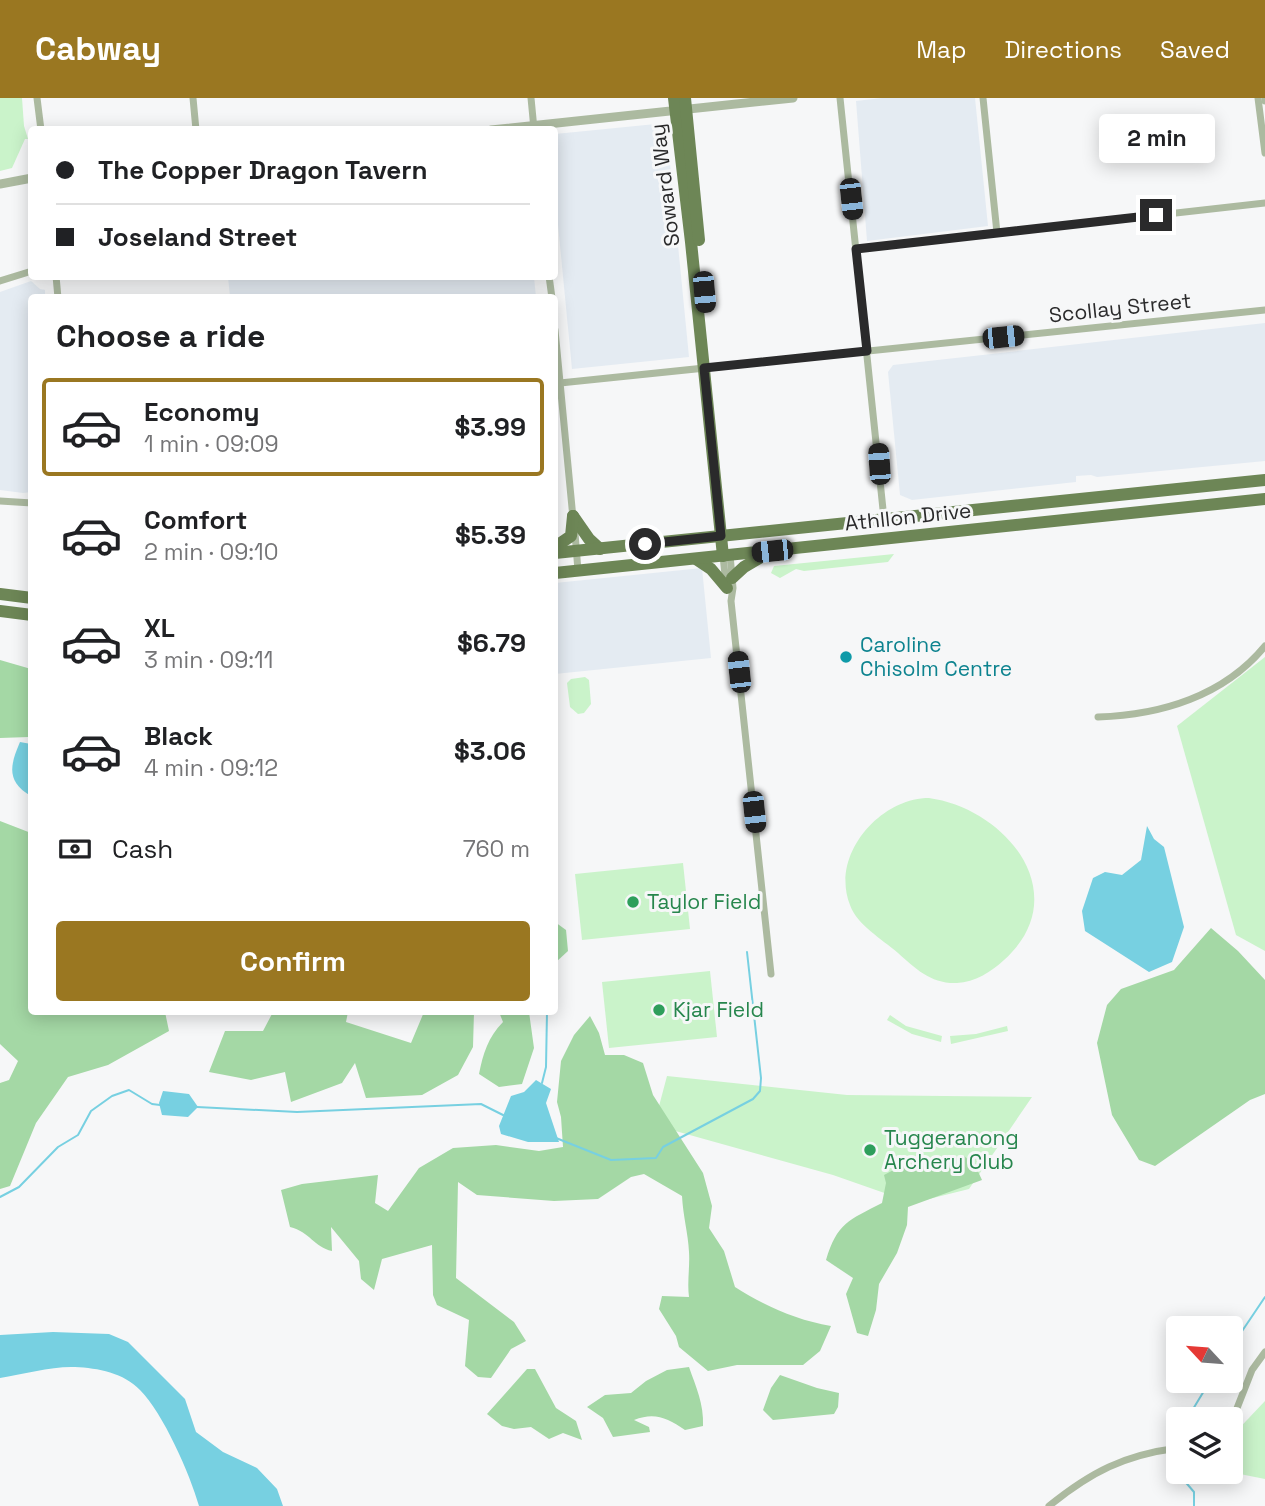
<!DOCTYPE html>
<meta charset="utf-8">
<style>
:root{--surface:#fff;--page:#f2f2f2;--text:#202124;--muted:#757577;--line:#e0e0e0;--accent:#9a7721}
body{margin:0;font-family:"Space Grotesk",sans-serif;background:var(--page);color:var(--text);height:100vh;display:flex;flex-direction:column;font-size:26px;white-space:nowrap}
*{box-sizing:border-box;margin:0}
p{font-size:23px;color:var(--muted)}
.icon{flex:none;width:38px;height:38px;fill:none;stroke:currentColor;stroke-width:2;stroke-linecap:round;stroke-linejoin:round}
.map{position:relative;flex:1;overflow:hidden}
.panel{position:absolute;left:28px;top:196px;width:530px;height:721px;display:flex;flex-direction:column;background:var(--surface);border-radius:7px;box-shadow:0 4px 18px #0003}
.panel>*{flex:none}
.guide{position:absolute;left:28px;top:28px;width:530px;height:154px;border-radius:7px;box-shadow:0 4px 18px #0003;display:grid;align-content:center;height:154px;padding:0 28px;background:var(--surface)}
.needle{width:46px;rotate:296deg}
.controls{position:absolute;left:1166px;top:1218px;display:grid;gap:14px}
.controls a{display:grid;place-items:center;width:77px;height:77px;border-radius:7px;background:var(--surface);box-shadow:0 4px 18px #0003;font-size:35px}
.end{position:absolute;width:32px;height:32px;margin:-16px;border:9px solid #2a2a2b;background:#fff;box-shadow:0 0 0 4px #fff}
.from{border-radius:50%}
.bubble{position:absolute;height:49px;border-radius:7px;background:var(--surface);box-shadow:0 4px 18px #0003;font-size:23px;font-weight:700;line-height:49px;text-align:center}
.car{position:absolute;width:21px;height:42px;margin:-21px -10px;border-radius:9px;box-shadow:0 0 5px 2px #0007;background:linear-gradient(#222 24%,#8ab4d8 0 40%,#222 0 76%,#8ab4d8 0 86%,#222 0)}
.guide b{display:flex;align-items:center;gap:24px;height:66px;font-size:26px}
.guide b+b{border-top:2px solid var(--line)}
.guide i{width:18px;height:18px;background:var(--text)}
ul{padding:0;list-style:none}
li{display:flex;align-items:center;gap:21px;height:98px;margin:0 14px 10px;padding:0 14px;border:4px solid transparent;border-radius:7px}
li div{flex:1}
li b{display:block;font-size:26px}
li em{font-style:normal;font-weight:700}
li.selected{border-color:var(--accent)}
li>.icon{width:63px;height:63px;stroke-width:1.5}
h2{padding:0 28px;font-size:32px;line-height:84px}
.pay{display:flex;align-items:center;gap:18px;height:77px;padding:0 28px;font-size:26px}
.pay p{margin-inline-start:auto}
.action{display:flex;gap:14px;margin-top:auto;padding:14px 28px}
.action a{flex:1;height:80px;border-radius:7px;background:var(--accent);color:#fff;font-size:28px;font-weight:700;line-height:80px;text-align:center}
header{display:flex;align-items:center;gap:42px;box-sizing:border-box;height:98px;padding:0 35px;background:var(--accent);color:#fff}
header strong{font-size:33px}
nav{display:flex;gap:38px;margin-inline-start:auto;font-size:24px}
.map>svg:first-child{display:block}
</style>
<header>
<strong>Cabway</strong>
<nav><a>Map</a><a>Directions</a><a>Saved</a></nav>
</header>
<div class="map">
<svg width="1265" height="1408" viewBox="0 0 1265 1408">
<rect width="100%" height="100%" fill="#f6f7f8"/>
<!-- built -->
<g fill="#e4ebf2">
<polygon points="882,0 975,0 988,128 867,143 856,3"/>
<polygon points="666,25 689,259 572,271 555,96 555,36"/>
<polygon points="228,179 534,179 536,199 230,199"/>
<polygon points="31,183 40,191 45,192 45,199 32,200 32,394 23,395 0,392 0,194"/>
<polygon points="1265,225 1265,363 1097,379 1091,377 1076,378 1076,384 912,402 900,397 888,274 893,267"/>
<polygon points="702,470 711,560 555,576 555,485"/>
</g>
<!-- green -->
<g fill="#caf3ca">
<polygon points="0,0 22,0 24,28 28,41 25,41 12,70 0,73"/>
<polygon points="894,456 888,464 804,473 796,471 780,480 771,475 774,468"/>
<polygon points="1265,559 1265,853 1236,837 1177,628"/>
<polygon points="585,579 589,582 591,606 584,615 578,616 570,609 567,585 571,581"/>
<path d="M929,700C1007,711 1076,797 1004,862C991,874 975,884 957,885C931,886 916,871 898,855C882,841 857,827 850,807C830,757 880,700 929,700Z"/>
<polygon points="683,765 690,831 582,842 575,776"/>
<polygon points="710,873 717,939 609,950 602,884"/>
<polygon points="890,917 906,928 942,938 941,944 912,936 887,922"/>
<polygon points="1007,928 1008,933 951,946 950,938 976,936"/>
<polygon points="667,978 847,997 1032,999 969,1091 913,1105 833,1077 654,1027"/>
<polygon points="1265,1303 1265,1381 1230,1374 1230,1340"/>
</g>
<!-- forest -->
<g fill="#a4d8a5">
<polygon points="0,562 31,571 32,634 29,639 0,640"/>
<polygon points="0,723 31,735 32,914 165,914 169,933 108,967 68,979 36,1025 10,1088 0,1091 0,985 9,982 18,963 0,946"/>
<polygon points="555,824 566,832 568,853 555,865"/>
<polygon points="1211,830 1238,853 1265,882 1265,996 1250,1002 1155,1068 1139,1062 1112,1017 1097,945 1107,907 1121,891 1174,872"/>
<polygon points="273,914 348,914 346,924 411,945 424,914 474,914 473,949 458,977 422,997 366,1000 355,965 342,985 291,1004 285,974 251,982 209,974 225,933 263,933"/>
<path d="M499,914H529L534,950L522,986L499,989L479,976C483,956 488,939 503,924Z"/>
<path d="M590,918L599,935L605,957H624L643,965L653,997L703,1075L712,1108L709,1130L724,1153L735,1189C765,1208 796,1222 831,1228L820,1253L803,1267H737L708,1273L679,1249L676,1238L659,1211L662,1198L689,1199C687,1184 690,1169 689,1154C688,1135 683,1118 682,1098L644,1076L631,1079L598,1101L554,1103L477,1097L458,1084L456,1180L514,1224L526,1243L511,1251L491,1280L478,1279L465,1268L469,1222L437,1207L433,1197L432,1147L382,1161L374,1192L361,1181L359,1163L331,1129L332,1153C314,1149 310,1134 290,1129L281,1092L302,1086L378,1077L375,1105L388,1113L419,1070L453,1050L496,1047L539,1053L563,1049L561,1019L557,1004L561,963L574,937Z"/>
<path d="M964,1058L975,1067L982,1082L908,1109L907,1127L897,1155L879,1186L876,1212L868,1238L857,1235L846,1196L853,1180L826,1162C837,1125 849,1122 882,1105L886,1085L884,1077L901,1068L928,1070L947,1062Z"/>
<path d="M689,1269C696,1289 704,1306 703,1328L685,1332C667,1320 655,1314 634,1322L649,1329L650,1334L613,1339L603,1320L587,1309L605,1297L631,1295L646,1283L667,1272Z"/>
<polygon points="527,1271 535,1271 556,1310 576,1323 582,1342 563,1335 549,1341 531,1329 514,1331 502,1328 487,1316"/>
<polygon points="780,1277 817,1290 839,1295 838,1309 834,1316 773,1322 763,1312 771,1290"/>
</g>
<!-- water -->
<g fill="#77d0e1">
<path d="M20,644L31,646V698C6,684 10,667 20,644Z"/>
<polygon points="1147,728 1154,741 1164,749 1184,829 1172,864 1149,874 1085,833 1082,813 1093,780 1105,774 1122,777 1141,762"/>
<polygon points="536,982 551,991 546,1005 559,1044 528,1044 501,1036 499,1028 511,998 524,994"/>
<polygon points="163,993 189,996 198,1009 188,1019 162,1017 159,1005"/>
<path d="M53,1234L109,1236L128,1244L185,1301L196,1334L223,1354L257,1370L277,1391L283,1408H199C190,1376 163,1315 140,1292C124,1275 98,1270 75,1269C53,1268 23,1276 0,1280V1237Z"/>
</g>
<g fill="none" stroke-linecap="round" stroke-linejoin="round">
<!-- stream -->
<g stroke="#77d0e1" stroke-width="2">
<polyline points="542,985 546,969 547,914"/>
<polyline points="197,1009 297,1014 481,1006 503,1017"/>
<polyline points="556,1040 611,1062 656,1060 663,1049 753,1001 760,993 761,980 747,854"/>
<polyline points="0,1099 19,1089 58,1049 78,1037 91,1013 112,998 129,992 152,1006 160,1007"/>
<polyline points="1230,1251 1265,1199"/>
<polyline points="1187,1321 1210,1283"/>
<polyline points="1177,1370 1178,1365"/>
<polyline points="1176,1373 1194,1394 1194,1408"/>
</g>
<!-- minor -->
<g stroke="#acbaa0" stroke-width="7">
<polyline points="37,0 41,32"/>
<polyline points="193,0 196,32"/>
<polyline points="531,0 534,31"/>
<polyline points="840,0 884,421"/>
<polyline points="983,0 997,135"/>
<polyline points="1258,0 1265,55"/>
<polyline points="1265,0 1265,3"/>
<polyline points="856,151 1265,105"/>
<polyline points="56,178 58,200"/>
<polyline points="549,178 552,200"/>
<polyline points="0,183 32,173"/>
<polyline points="555,232 573,420"/>
<polyline points="560,285 1265,212"/>
<polyline points="0,403 32,405"/>
<polyline points="575,435 578,473"/>
<polyline points="730,457 733,490 731,503 771,876"/>
<polyline points="723,458 726,486"/>
<path d="M1098,619C1161,617 1224,598 1265,548"/>
<polyline points="1230,1328 1252,1272 1265,1254"/>
<path d="M1049,1408C1091,1374 1124,1357 1178,1350"/>
</g>
<!-- tertiary -->
<g stroke="#acbaa0" stroke-width="9">
<polyline points="491,32 793,0"/>
<polyline points="0,86 32,80"/>
</g>
<!-- primary -->
<g stroke="#6d8656" stroke-width="12">
<polyline points="674,0 691,144 723,458"/>
<polyline points="685,0 699,142"/>
<polyline points="573,418 589,441 600,451"/>
<polyline points="555,449 571,438 573,418"/>
<polyline points="555,455 1265,382"/>
<polyline points="696,461 711,471 727,490"/>
<polyline points="555,475 1265,401"/>
<polyline points="732,480 744,469 766,456"/>
<polyline points="0,496 32,500"/>
<polyline points="0,513 32,517"/>
</g>
</g>
<g fill="none" stroke-linecap="round" stroke-linejoin="round">
<!-- route -->
<polyline stroke="#2a2a2b" stroke-width="9" points="645,446 721,438 704,270 867,253 856,151 1156,117"/>
</g>
<!-- markers -->
<circle fill="#0f9aa8" stroke="#f6f7f8" stroke-width="2.5" cx="846" cy="559" r="7"/>
<g fill="#2e9e5b" stroke="#f6f7f8" stroke-width="2.5">
<circle cx="633" cy="804" r="7"/>
<circle cx="659" cy="912" r="7"/>
<circle cx="870" cy="1052" r="7"/>
</g>
<g text-anchor="middle" stroke-width="6" stroke-linejoin="round" paint-order="stroke">
<!-- street labels -->
<g font-size="21" fill="#2a2a2b" stroke="#f6f7f8">
<text transform="translate(665 87) rotate(-97)" y="7">Soward Way</text>
<text transform="translate(1120 210) rotate(-6)" y="7">Scollay Street</text>
<text transform="translate(908 419) rotate(-6)" y="7">Athllon Drive</text>
</g>
<!-- culture labels -->
<g font-size="21" fill="#0d838f" stroke="#f6f7f8" text-anchor="start">
<text x="860" y="554">Caroline<tspan x="860" dy="24">Chisolm Centre</tspan></text>
</g>
<!-- leisure labels -->
<g font-size="21" fill="#27864d" stroke="#f6f7f8" text-anchor="start">
<text x="647" y="811">Taylor Field</text>
<text x="673" y="919">Kjar Field</text>
<text x="884" y="1047">Tuggeranong<tspan x="884" dy="24">Archery Club</tspan></text>
</g>
</g>
</svg>
<div class="controls">
<a><svg class="needle" viewBox="-14 -14 28 28"><path d="M0-13l5 13h-10z" fill="#e53935"/><path d="M0 13l5-13h-10z" fill="#757577"/></svg></a>
<a><svg class="icon" aria-label="layers" viewBox="0 0 24 24"><path d="M12 4l9 5-9 5-9-5zM3 14l9 5 9-5"/></svg></a>
</div>
<i class="end from" style="left:645px;top:446px"></i>
<i class="end" style="left:1156px;top:117px"></i>
<div class="bubble" style="left:1099px;top:16px;width:116px">2 min</div>
<i class="car" style="left:851px;top:101px;rotate:174deg"></i>
<i class="car" style="left:704px;top:194px;rotate:175deg"></i>
<i class="car" style="left:1003px;top:239px;rotate:84deg"></i>
<i class="car" style="left:879px;top:366px;rotate:356deg"></i>
<i class="car" style="left:772px;top:453px;rotate:264deg"></i>
<i class="car" style="left:739px;top:574px;rotate:354deg"></i>
<i class="car" style="left:754px;top:714px;rotate:174deg"></i>
<div class="guide">
<b><i class="from"></i>The Copper Dragon Tavern</b>
<b><i></i>Joseland Street</b>
</div>
<section class="panel">
<h2>Choose a ride</h2>
<ul>
<li class="selected"><svg class="icon" aria-label="car" viewBox="0 0 24 24"><path d="M5 17H2v-5l4-1 3-4h7l3 4 3 1v5h-3M9 17h6M6 11h13"/><circle cx="7" cy="17" r="2"/><circle cx="17" cy="17" r="2"/></svg><div><b>Economy</b><p>1 min · 09:09</p></div><em>$3.99</em></li>
<li><svg class="icon" aria-label="car" viewBox="0 0 24 24"><path d="M5 17H2v-5l4-1 3-4h7l3 4 3 1v5h-3M9 17h6M6 11h13"/><circle cx="7" cy="17" r="2"/><circle cx="17" cy="17" r="2"/></svg><div><b>Comfort</b><p>2 min · 09:10</p></div><em>$5.39</em></li>
<li><svg class="icon" aria-label="car" viewBox="0 0 24 24"><path d="M5 17H2v-5l4-1 3-4h7l3 4 3 1v5h-3M9 17h6M6 11h13"/><circle cx="7" cy="17" r="2"/><circle cx="17" cy="17" r="2"/></svg><div><b>XL</b><p>3 min · 09:11</p></div><em>$6.79</em></li>
<li><svg class="icon" aria-label="car" viewBox="0 0 24 24"><path d="M5 17H2v-5l4-1 3-4h7l3 4 3 1v5h-3M9 17h6M6 11h13"/><circle cx="7" cy="17" r="2"/><circle cx="17" cy="17" r="2"/></svg><div><b>Black</b><p>4 min · 09:12</p></div><em>$3.06</em></li>
</ul>
<div class="pay"><svg class="icon" aria-label="cash" viewBox="0 0 24 24"><path d="M3 7h18v10H3z"/><circle cx="12" cy="12" r="2"/></svg>Cash<p>760 m</p></div>
<div class="action"><a>Confirm</a></div>
</section>
</div>
